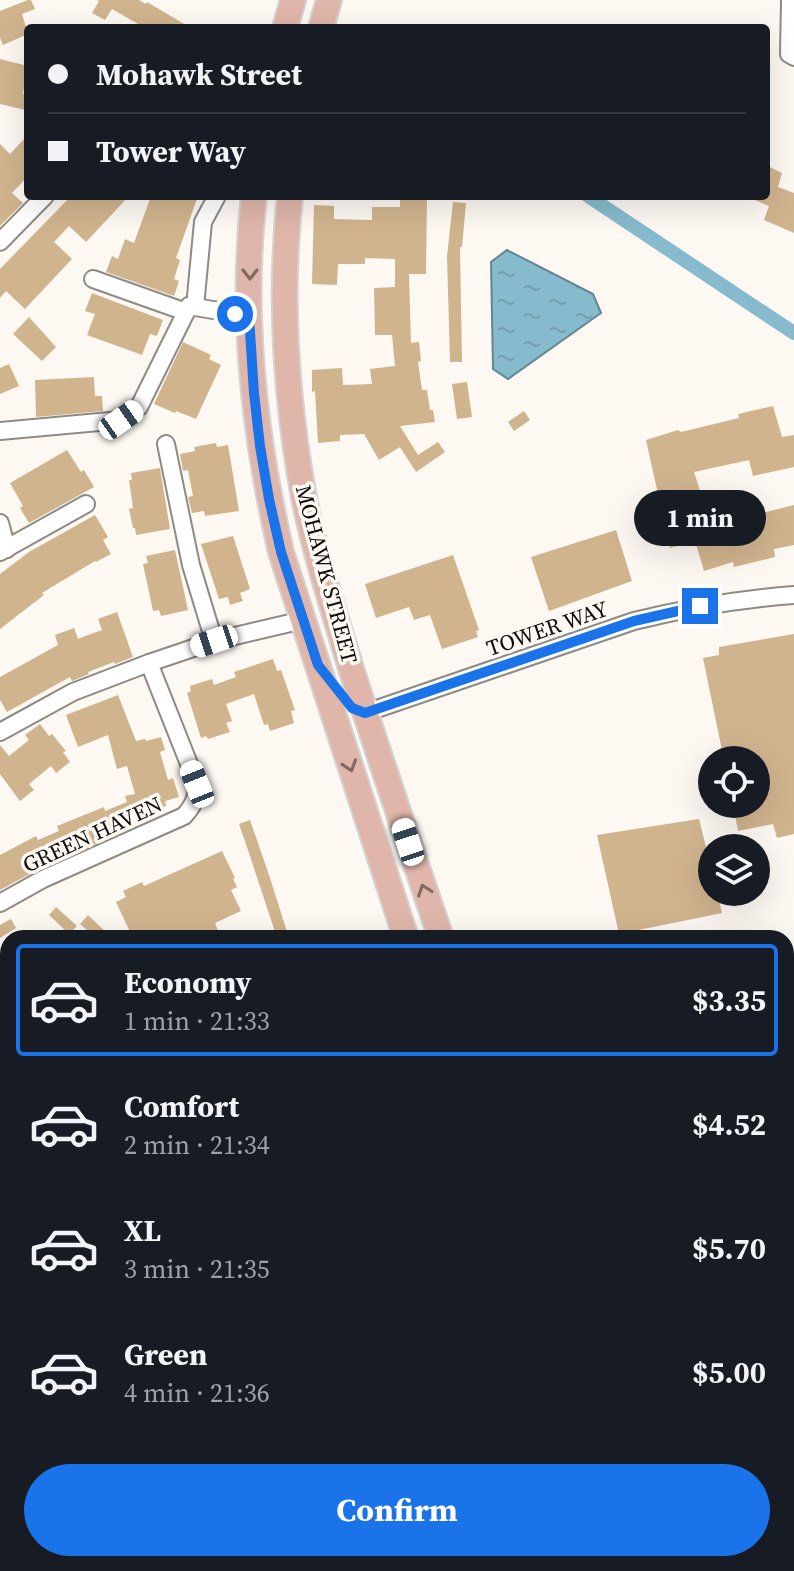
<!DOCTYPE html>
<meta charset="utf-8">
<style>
:root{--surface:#171b24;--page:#20242c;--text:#f1f3f6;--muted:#9ea1a6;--line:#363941;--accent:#1a73e8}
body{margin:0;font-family:"Source Serif 4",serif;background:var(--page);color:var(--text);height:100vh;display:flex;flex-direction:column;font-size:30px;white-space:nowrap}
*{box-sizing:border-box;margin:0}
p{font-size:26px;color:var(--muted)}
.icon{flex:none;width:44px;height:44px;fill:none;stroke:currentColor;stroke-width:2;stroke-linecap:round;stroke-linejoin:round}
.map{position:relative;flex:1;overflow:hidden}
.drawer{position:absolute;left:0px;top:930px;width:794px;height:642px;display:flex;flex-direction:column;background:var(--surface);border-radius:24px 24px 0 0;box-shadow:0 8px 32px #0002}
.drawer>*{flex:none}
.hud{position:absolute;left:24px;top:24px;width:746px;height:176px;border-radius:8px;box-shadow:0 8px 32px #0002;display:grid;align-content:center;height:176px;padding:0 24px;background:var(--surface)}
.controls{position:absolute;left:698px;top:746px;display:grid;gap:16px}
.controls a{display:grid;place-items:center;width:72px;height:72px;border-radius:50%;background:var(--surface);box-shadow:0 8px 32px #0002;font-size:40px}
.end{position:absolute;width:36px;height:36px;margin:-18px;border:10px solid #1a73e8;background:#fff;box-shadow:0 0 0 4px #fff}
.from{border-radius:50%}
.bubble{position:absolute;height:56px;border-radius:28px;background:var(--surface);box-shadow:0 8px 32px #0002;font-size:26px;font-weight:700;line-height:56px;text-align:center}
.car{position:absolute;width:24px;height:48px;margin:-24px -12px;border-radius:10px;box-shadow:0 0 6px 2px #0007;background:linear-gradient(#fff 24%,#345 0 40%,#fff 0 76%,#345 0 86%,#fff 0)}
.hud b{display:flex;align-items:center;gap:28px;height:76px;font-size:30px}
.hud b+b{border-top:2px solid var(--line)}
.hud i{width:20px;height:20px;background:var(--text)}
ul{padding:14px 0 0;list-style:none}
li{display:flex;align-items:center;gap:24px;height:112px;margin:0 16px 12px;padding:0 8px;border:4px solid transparent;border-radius:8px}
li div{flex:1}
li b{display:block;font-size:30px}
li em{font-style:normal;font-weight:700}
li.active{border-color:var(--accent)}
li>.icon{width:72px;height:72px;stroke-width:1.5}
.button{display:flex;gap:16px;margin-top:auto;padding:16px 24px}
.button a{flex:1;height:92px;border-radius:48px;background:var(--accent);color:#fff;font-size:32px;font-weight:700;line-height:92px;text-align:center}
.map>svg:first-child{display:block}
</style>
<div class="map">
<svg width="794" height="1571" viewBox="0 0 794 1571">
<defs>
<pattern id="water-ripples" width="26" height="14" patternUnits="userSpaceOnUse" patternTransform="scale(2)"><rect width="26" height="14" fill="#86bbcd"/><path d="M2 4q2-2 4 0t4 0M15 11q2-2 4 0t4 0" fill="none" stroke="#72a0af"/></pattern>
</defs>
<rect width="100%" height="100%" fill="#fdf8f2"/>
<!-- water -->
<polygon fill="url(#water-ripples)" stroke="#628692" stroke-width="2" points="507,250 593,294 601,313 508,379 493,369 491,262"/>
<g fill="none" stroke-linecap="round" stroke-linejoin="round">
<!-- canal -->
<polyline stroke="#86bbcd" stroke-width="14" points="588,196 794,333"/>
</g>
<!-- building -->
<g fill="#d0b48e">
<polygon points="28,0 31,0 35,9 22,14 28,34 3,45 0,38 0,11"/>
<polygon points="96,0 139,0 146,4 147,2 191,28 145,28 112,9 105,20 92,13 99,1"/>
<polygon points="0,59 28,66 23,94 28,95 25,110 0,104"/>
<polygon points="28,135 28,176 12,193 23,203 0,226 0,144 10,154"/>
<polygon points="766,165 782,173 778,187 794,193 794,233 764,220 769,206 745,196 766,196"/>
<polygon points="71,196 129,196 86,242 69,226 54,242 72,259 25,309 6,291 0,298 0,269"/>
<polygon points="151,196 198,196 176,258 180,260 174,279 179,281 174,296 106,272 112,256 118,259 125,239 134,243"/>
<polygon points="400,196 427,196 426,274 409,274 411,343 419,342 421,361 418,362 422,390 427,390 430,410 433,410 435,422 400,426 418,455 438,442 445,452 416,472 400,447 379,460 364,434 340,435 340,441 318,443 315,391 312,392 312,370 342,368 343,385 372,384 370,369 395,366 392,335 375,335 374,288 395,287 395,259 365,258 365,264 338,264 337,285 312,284 314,205 334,206 334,219 372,220 372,207 400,207"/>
<polygon points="453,202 466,203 462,247 460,247 462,362 450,362 447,256"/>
<polygon points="92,293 163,320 157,336 150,334 142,355 87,335 95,314 85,311"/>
<polygon points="29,317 56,347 42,361 13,334"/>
<polygon points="183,342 211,355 209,359 221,365 196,419 176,411 175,413 154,404"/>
<polygon points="9,364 19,386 0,394 0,368"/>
<polygon points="94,377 95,396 102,396 103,411 36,417 35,380"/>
<polygon points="467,382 472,417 457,419 452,384"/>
<polygon points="773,406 782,437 794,435 794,467 753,476 749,460 694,472 705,506 732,499 738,519 794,505 794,545 774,549 775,557 734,567 733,562 704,571 695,541 670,548 646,440 678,430 681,432 739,418 738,414"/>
<polygon points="524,411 530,420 514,431 508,422"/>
<polygon points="216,443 217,447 228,445 239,511 205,516 204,511 192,513 188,497 193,496 188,470 183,471 180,454 195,451 194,447"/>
<polygon points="67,450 81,472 84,470 94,487 29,523 20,508 23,506 10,483"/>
<polygon points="160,468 170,529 136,535 135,528 133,528 129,509 133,508 129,480 132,480 131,473"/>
<polygon points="95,515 108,537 103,540 111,554 96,562 95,561 42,593 44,595 0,629 0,574 29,552"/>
<polygon points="616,530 632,581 549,611 531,557"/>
<polygon points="233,536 250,589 240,593 243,601 230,605 228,597 219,599 201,544"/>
<polygon points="175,550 188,610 161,616 159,610 153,611 143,564 148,563 146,556"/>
<polygon points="453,555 479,630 476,631 478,637 442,649 430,615 414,620 409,607 376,618 365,584"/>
<polygon points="117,612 133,657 115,664 114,662 88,672 89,674 72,681 70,677 7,712 0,700 0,677 58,645 55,635 74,628 78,639 88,635 102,630 98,619"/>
<polygon points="794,634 794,834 777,838 773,824 738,831 733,804 756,804 756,760 724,760 703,658 719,655 719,647"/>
<polygon points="273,659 277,671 281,670 295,710 291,711 294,723 270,731 268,724 264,725 254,694 226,704 232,721 226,723 230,732 208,739 206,736 201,738 187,693 191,691 190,686 212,679 214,685 236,677 234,672"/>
<polygon points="118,695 136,741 145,739 146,741 161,737 165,750 160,752 168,780 173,778 179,797 165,801 166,806 153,810 152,807 114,817 119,830 114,832 115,835 39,869 0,890 0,855 36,836 38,840 59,831 57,826 104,807 105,811 127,802 125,796 135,794 127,766 117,769 108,735 78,747 66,715"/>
<polygon points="40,724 49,736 52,734 66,751 63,752 70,762 56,773 51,766 29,784 34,790 20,801 0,774 0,745 9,756 29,740 25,735"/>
<polygon points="699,819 712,871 712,892 717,892 722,913 619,934 597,835"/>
<polygon points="250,820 270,878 289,938 277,938 248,850 239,824"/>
<polygon points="222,851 235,878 233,879 237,887 231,890 241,911 215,923 221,938 133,938 116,902 126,897 123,891 142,882 144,886"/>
<polygon points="56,907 77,926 69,934 49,915"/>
<polygon points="88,915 112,938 96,938 80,924"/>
<polygon points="11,919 16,928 0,938 0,925"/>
</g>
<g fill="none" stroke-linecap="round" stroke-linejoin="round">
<!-- minor casing -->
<g stroke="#8e8a85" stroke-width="20">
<g id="minor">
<polyline points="790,0 789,54 794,57"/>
<polyline points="0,242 45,196"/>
<polyline points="93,279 186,312"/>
<polyline points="195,307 203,222 217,196"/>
<polyline points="0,431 121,420 139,407 189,306 249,316"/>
<polyline points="166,444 191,565 214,641"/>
<polyline points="0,523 7,549"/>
<polyline points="0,552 86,504"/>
<path d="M365,713L634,621C687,608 740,599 794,595"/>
<polyline points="0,732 73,692 149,663 214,641 303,620"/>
<path d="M0,903L43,879L184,816C193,806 197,798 197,784L149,663"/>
<polyline points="786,1361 794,1359"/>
<polyline points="0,1462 8,1473"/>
<polyline points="60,1564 64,1571"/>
</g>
</g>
<!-- primary casing -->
<g stroke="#d4d3d3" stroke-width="28">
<g id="primary">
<polyline points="285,28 293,0"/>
<polyline points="321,28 329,0"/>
<path d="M254,196C240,315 254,435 281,552L406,938"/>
<path d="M290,196C279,296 286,399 304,498C315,553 333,608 349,662C378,754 410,846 441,938"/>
<polyline points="786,1076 794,1074"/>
<polyline points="786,1106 794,1105"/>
<polyline points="0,1391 8,1386"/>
<polyline points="0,1428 8,1423"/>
</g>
</g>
<!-- minor -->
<use href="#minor" stroke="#fff" stroke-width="16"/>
<!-- primary -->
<use href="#primary" stroke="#e0b6aa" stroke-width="24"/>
</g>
<!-- one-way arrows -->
<defs><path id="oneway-chevron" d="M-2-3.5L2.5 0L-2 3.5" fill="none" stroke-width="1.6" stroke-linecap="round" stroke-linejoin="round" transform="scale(2)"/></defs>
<g stroke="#826a62">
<use href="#oneway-chevron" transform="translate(250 274) rotate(90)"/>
<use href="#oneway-chevron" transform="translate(350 766) rotate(72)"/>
<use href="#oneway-chevron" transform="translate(424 890) rotate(-109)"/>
</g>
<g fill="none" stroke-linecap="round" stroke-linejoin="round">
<!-- route -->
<polyline stroke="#1a73e8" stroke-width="10" points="235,314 249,316 254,393 260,446 269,499 281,552 318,665 352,708 365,713 634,621 700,606"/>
</g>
<g text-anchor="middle" stroke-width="7" stroke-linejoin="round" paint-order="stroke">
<!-- street labels -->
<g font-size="22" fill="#0e0c0a" stroke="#fdf8f2">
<text transform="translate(327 574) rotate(75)" y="8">MOHAWK STREET</text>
<text transform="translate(547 628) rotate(-19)" y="8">TOWER WAY</text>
<text transform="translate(92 834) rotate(-25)" y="8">GREEN HAVEN</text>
</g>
</g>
</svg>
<div class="controls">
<a><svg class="icon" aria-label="locate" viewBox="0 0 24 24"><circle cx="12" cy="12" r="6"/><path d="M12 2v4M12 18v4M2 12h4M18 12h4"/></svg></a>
<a><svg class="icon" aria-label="layers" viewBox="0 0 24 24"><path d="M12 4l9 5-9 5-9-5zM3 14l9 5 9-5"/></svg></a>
</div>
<i class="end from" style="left:235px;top:314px"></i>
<i class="end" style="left:700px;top:606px"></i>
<div class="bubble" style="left:634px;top:490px;width:132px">1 min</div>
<i class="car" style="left:121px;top:420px;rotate:55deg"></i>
<i class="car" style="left:214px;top:641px;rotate:252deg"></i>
<i class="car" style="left:197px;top:784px;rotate:338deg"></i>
<i class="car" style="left:408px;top:842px;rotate:342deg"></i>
<div class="hud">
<b><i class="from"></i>Mohawk Street</b>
<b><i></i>Tower Way</b>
</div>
<section class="drawer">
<ul>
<li class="active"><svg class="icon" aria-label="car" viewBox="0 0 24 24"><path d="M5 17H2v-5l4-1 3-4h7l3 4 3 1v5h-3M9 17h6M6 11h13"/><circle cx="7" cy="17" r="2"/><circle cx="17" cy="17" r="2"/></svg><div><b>Economy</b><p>1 min · 21:33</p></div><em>$3.35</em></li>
<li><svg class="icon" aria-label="car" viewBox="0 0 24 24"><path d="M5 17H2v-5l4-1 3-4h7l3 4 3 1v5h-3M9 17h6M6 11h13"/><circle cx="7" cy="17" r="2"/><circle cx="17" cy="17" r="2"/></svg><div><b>Comfort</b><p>2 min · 21:34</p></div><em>$4.52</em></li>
<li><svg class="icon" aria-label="car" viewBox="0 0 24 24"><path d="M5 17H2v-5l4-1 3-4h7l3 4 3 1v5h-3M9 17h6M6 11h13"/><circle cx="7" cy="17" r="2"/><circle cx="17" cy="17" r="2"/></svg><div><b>XL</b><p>3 min · 21:35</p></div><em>$5.70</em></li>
<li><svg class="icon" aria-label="car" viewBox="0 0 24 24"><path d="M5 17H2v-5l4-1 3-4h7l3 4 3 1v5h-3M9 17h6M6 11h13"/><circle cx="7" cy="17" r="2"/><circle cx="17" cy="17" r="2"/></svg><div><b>Green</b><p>4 min · 21:36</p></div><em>$5.00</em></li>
</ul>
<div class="button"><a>Confirm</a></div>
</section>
</div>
